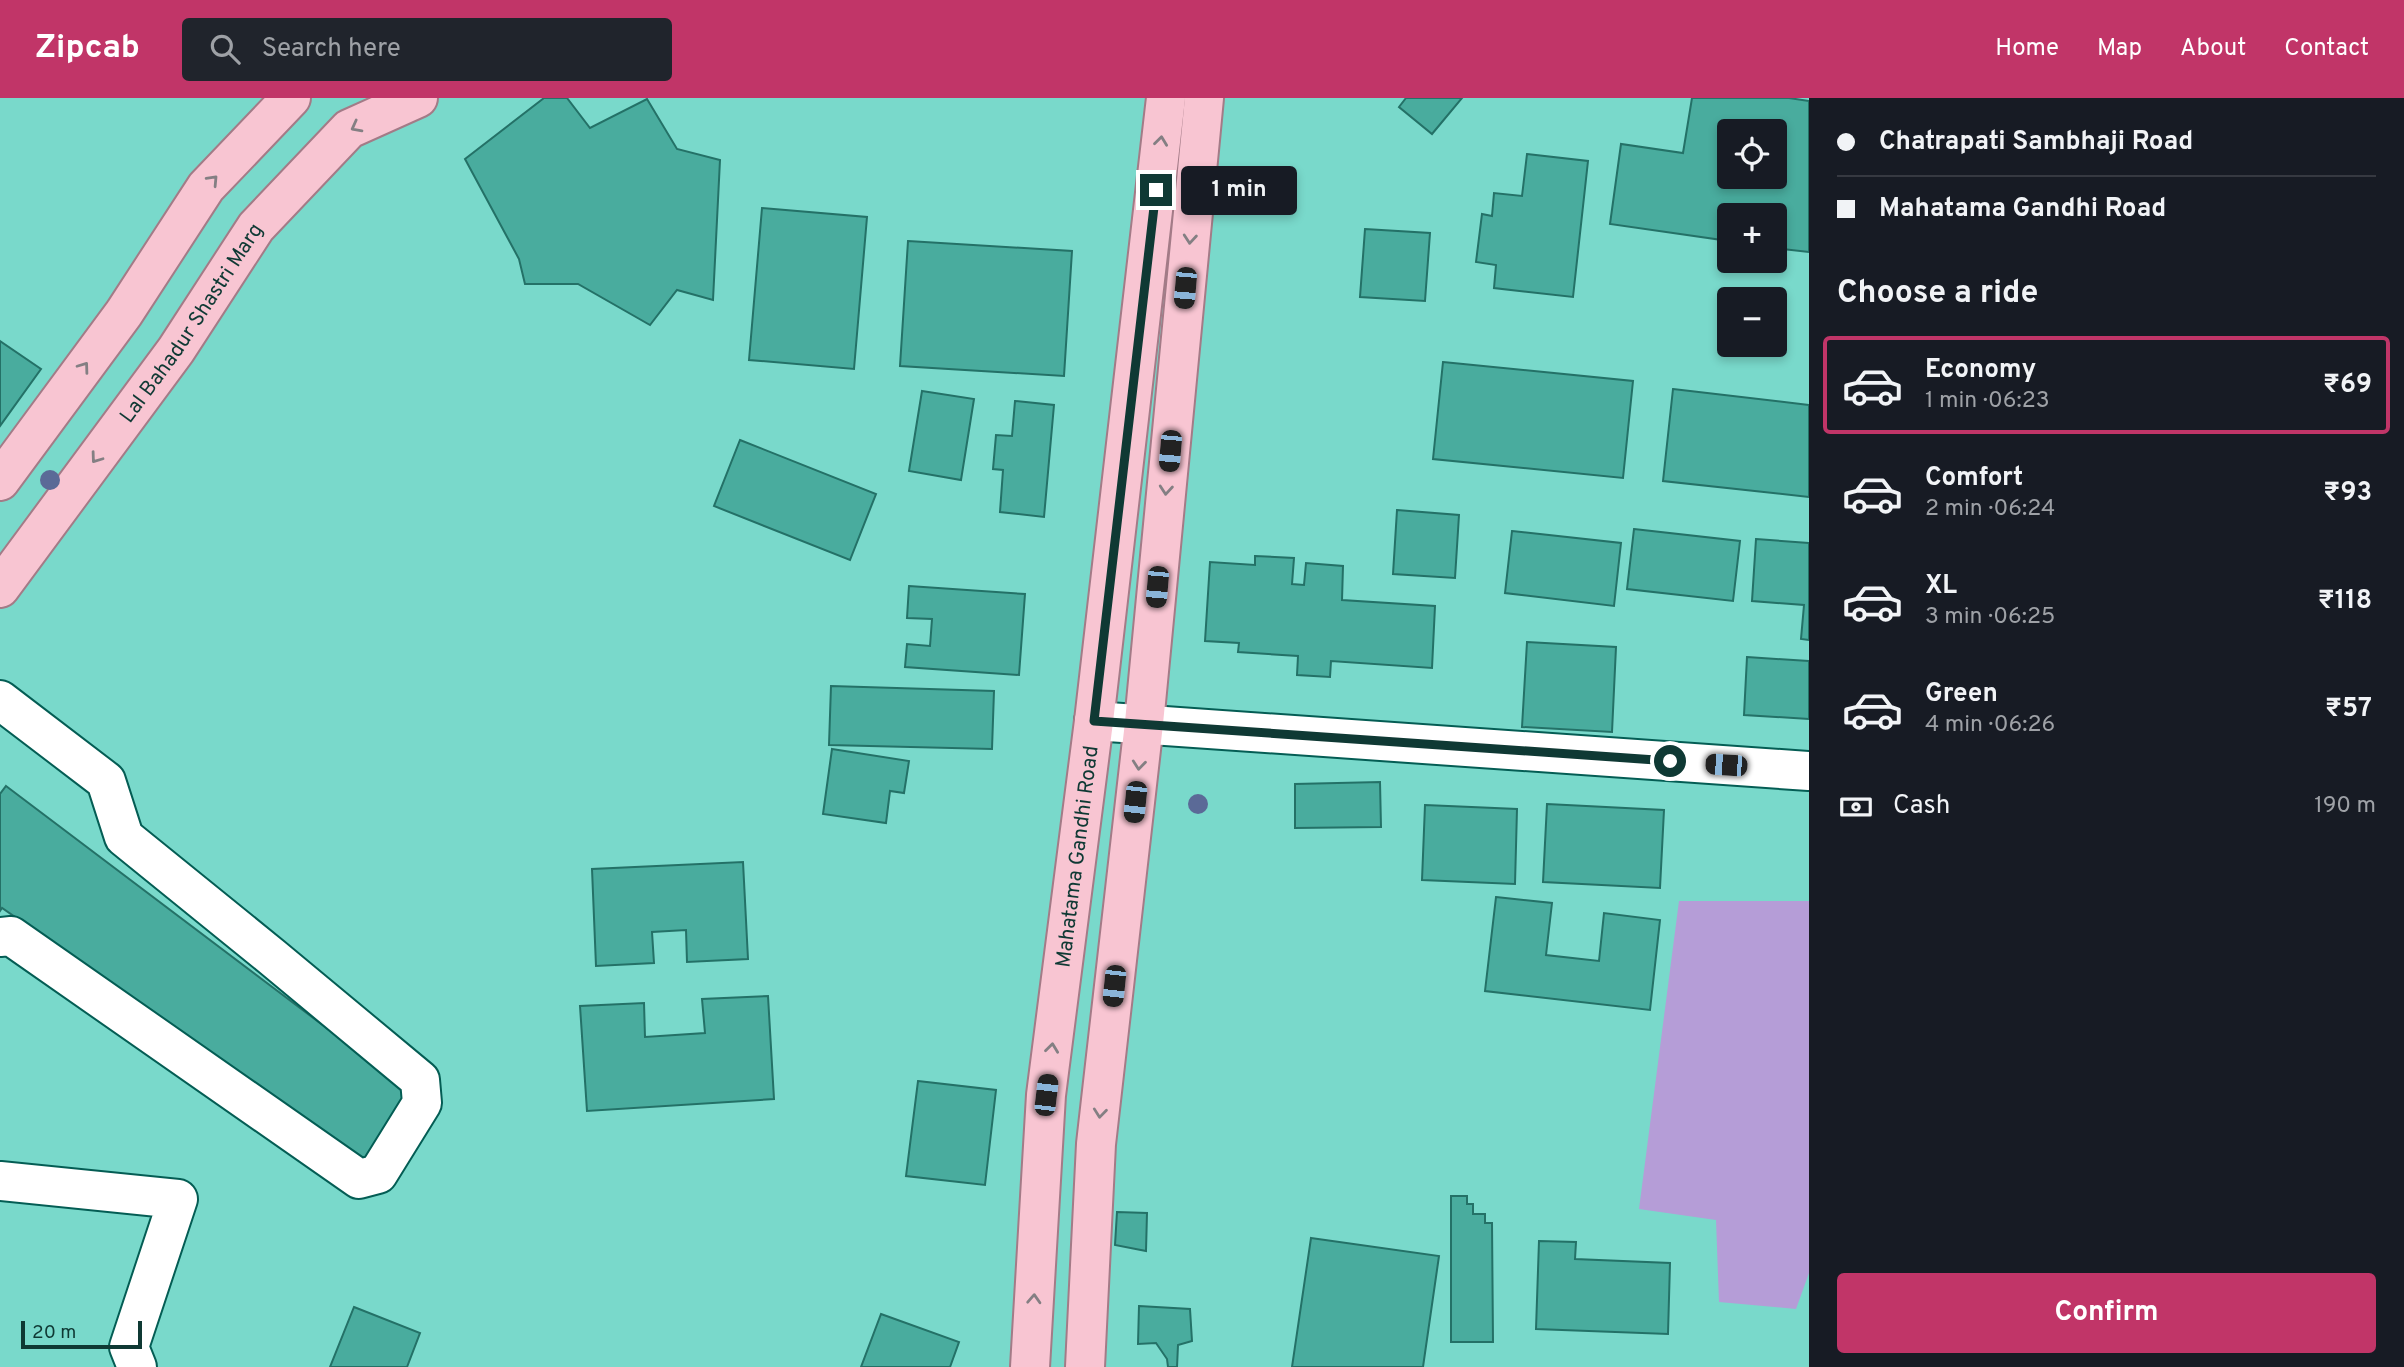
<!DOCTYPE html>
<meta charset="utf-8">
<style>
:root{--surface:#171b24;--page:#20242c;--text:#f1f3f6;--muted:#9ea1a6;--line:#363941;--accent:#c13568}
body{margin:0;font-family:Overpass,sans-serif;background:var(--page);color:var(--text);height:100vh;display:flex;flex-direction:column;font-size:26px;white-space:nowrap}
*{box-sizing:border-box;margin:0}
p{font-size:23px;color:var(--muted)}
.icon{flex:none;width:38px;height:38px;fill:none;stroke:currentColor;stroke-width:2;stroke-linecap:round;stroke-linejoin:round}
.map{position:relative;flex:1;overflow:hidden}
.drawer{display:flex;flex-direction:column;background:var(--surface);width:595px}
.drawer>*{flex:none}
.top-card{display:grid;align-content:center;height:154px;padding:0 28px;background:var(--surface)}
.controls{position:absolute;left:1717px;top:21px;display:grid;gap:14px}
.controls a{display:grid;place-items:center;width:70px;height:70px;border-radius:7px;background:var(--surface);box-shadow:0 4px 10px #0003;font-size:35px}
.scale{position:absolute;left:21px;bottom:18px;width:121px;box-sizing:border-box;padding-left:7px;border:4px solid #0f3934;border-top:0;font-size:19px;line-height:24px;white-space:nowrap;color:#0f3934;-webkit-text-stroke:5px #79d9cb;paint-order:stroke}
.end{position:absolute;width:32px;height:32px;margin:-16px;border:9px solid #0f3934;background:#fff;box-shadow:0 0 0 4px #fff}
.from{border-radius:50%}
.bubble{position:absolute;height:49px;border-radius:7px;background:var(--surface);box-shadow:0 4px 10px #0003;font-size:23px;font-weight:700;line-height:49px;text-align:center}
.car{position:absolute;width:21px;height:42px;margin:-21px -10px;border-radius:9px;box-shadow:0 0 5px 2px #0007;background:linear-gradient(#222 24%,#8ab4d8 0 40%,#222 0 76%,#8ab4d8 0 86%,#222 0)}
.top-card b{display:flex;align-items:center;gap:24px;height:66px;font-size:26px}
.top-card b+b{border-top:2px solid var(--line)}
.top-card i{width:18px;height:18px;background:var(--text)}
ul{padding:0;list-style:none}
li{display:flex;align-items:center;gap:21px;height:98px;margin:0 14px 10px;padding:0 14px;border:4px solid transparent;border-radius:7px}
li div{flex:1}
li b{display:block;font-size:26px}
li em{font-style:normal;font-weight:700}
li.current{border-color:var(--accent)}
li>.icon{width:63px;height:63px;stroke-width:1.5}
h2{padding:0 28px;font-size:32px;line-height:84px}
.pay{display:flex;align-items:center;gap:18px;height:77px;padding:0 28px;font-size:26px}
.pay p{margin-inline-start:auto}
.primary-button{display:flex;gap:14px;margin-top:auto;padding:14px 28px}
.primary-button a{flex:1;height:80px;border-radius:7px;background:var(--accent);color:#fff;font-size:28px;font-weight:700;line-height:80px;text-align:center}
header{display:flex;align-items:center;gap:42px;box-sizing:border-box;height:98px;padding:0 35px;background:var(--accent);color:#fff}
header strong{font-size:33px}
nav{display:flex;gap:38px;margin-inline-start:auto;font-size:24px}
.search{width:490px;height:63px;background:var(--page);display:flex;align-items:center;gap:18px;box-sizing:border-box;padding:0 24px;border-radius:7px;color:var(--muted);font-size:26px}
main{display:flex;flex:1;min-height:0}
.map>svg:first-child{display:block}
</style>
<header>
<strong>Zipcab</strong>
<div class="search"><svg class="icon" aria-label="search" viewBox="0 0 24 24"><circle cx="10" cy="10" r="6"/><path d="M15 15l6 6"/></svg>Search here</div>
<nav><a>Home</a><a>Map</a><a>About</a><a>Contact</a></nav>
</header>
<main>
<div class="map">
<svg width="1809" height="1269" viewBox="0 0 1809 1269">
<rect width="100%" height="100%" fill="#79d9cb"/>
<!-- green -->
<polygon fill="#b59dd7" points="1679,803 1809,803 1809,1175 1796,1211 1719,1204 1716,1122 1639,1111"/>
<!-- building -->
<g fill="#49ac9e" stroke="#247167" stroke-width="2" fill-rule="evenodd">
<polygon points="544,0 567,0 590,30 647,1 677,51 720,62 713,202 677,192 650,227 578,186 525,186 519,161 465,61"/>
<polygon points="1406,0 1462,0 1432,36 1399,9"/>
<path d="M1692,0H1789L1809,3V154L1774,150V117H1729V143L1610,126L1621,46L1683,55ZM1729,33H1774V79H1729Z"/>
<polygon points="1527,56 1588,63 1573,199 1494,190 1496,167 1476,164 1482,116 1492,118 1494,95 1522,98"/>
<polygon points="762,110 867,119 854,271 749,262"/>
<polygon points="1365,131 1430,135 1425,203 1360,199"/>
<polygon points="908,143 1072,153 1064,278 900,268"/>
<polygon points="0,243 41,271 0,328"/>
<polygon points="1443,264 1633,283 1623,380 1433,361"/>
<polygon points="1673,291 1809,307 1809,399 1663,383"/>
<polygon points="922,293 974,301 961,382 909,373"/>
<polygon points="1015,303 1054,307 1044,419 1000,414 1003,372 993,371 996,337 1012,338"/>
<polygon points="740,342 876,396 850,462 714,408"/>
<polygon points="1397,412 1459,417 1455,480 1393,476"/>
<polygon points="1634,431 1740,443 1733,503 1627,491"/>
<polygon points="1512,433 1621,445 1614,508 1505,495"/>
<polygon points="1756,441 1809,445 1809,542 1801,541 1804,507 1752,503"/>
<polygon points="1255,458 1294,460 1292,486 1304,487 1306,465 1343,468 1342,502 1435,508 1432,570 1331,563 1330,579 1297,577 1298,558 1238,554 1239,545 1205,543 1210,464 1255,467"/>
<polygon points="909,488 1025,496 1019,577 905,569 907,546 930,548 932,521 907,520"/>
<polygon points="1527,544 1616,549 1612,634 1522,629"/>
<polygon points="1747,559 1809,563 1809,621 1744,617"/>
<polygon points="831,588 994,593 992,651 829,647"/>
<polygon points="832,651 909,663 904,695 890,693 886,725 823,716"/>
<polygon points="1380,684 1381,729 1295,730 1295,686"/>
<polygon points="6,688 414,996 365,1062 2,810 0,813 0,696"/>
<polygon points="1547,706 1664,712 1660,790 1543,784"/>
<polygon points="1425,707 1517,711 1515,786 1422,782"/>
<polygon points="743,764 748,861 687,864 686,832 652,834 654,865 596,868 592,771"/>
<polygon points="1496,799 1552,805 1546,857 1599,863 1604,815 1660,822 1650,912 1485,893"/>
<polygon points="768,898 774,1001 587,1013 580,908 644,905 645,939 705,935 702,901"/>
<polygon points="918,983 996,992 985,1087 906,1078"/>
<polygon points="1451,1098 1467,1098 1467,1106 1473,1106 1473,1116 1485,1116 1485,1125 1492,1125 1493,1244 1451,1244"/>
<polygon points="1117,1114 1147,1115 1146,1153 1115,1147"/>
<polygon points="1311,1140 1439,1158 1423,1269 1292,1269"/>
<polygon points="1539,1143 1576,1144 1575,1161 1670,1165 1668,1236 1536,1231"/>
<polygon points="1139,1208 1190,1211 1192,1243 1178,1247 1177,1269 1168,1269 1167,1261 1156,1245 1138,1246"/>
<polygon points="354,1209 420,1235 407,1269 330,1269"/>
<polygon points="881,1216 959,1244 950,1269 861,1269"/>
</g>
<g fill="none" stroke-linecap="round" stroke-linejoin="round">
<!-- minor casing -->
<g stroke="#045d54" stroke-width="42">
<g id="minor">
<polyline points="0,602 106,683 124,739 272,859 420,982 422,1005 378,1076 359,1081 11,838 0,839"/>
<polyline points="1094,623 1809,673"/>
<polyline points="0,1083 178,1101 129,1249 137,1269"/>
</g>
</g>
<!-- major casing -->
<g stroke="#a37b87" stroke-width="42">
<g id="major">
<polyline points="0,383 124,215 206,89 291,0"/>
<path id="s1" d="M0,490L176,252L256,129L349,31L418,0"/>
<path id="s2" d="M1030,1269L1046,997L1094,623L1166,0"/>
<polyline points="1085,1269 1096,1046 1144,625 1204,0"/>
</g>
</g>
<!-- minor -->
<use href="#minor" stroke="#fff" stroke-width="38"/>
<!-- major -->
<use href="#major" stroke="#f8c5d2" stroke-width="38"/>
</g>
<!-- trees -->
<g fill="#5b6a97">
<circle cx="50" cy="382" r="10"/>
<circle cx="1198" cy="706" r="10"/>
</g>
<!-- one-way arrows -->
<defs><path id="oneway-chevron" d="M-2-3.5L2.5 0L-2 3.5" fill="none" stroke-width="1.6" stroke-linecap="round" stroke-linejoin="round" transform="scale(1.75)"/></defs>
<g stroke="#847f83">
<use href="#oneway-chevron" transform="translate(356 29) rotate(152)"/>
<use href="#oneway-chevron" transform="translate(1161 43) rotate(-83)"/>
<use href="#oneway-chevron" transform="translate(213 82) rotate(-47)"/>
<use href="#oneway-chevron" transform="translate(1190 141) rotate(95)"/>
<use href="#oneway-chevron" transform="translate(84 269) rotate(-54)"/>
<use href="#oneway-chevron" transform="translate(96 360) rotate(126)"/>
<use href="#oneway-chevron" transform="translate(1166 392) rotate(95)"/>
<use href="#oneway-chevron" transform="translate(1139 667) rotate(96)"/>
<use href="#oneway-chevron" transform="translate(1052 950) rotate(-83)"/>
<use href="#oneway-chevron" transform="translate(1100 1015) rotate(96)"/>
<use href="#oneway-chevron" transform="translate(1034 1201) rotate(-87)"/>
</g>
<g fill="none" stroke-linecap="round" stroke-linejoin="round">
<!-- route -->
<polyline stroke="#0f3934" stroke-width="9" points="1156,92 1094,623 1670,663"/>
</g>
<g text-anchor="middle" stroke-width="5" stroke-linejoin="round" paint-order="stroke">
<!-- street labels -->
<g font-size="21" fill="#0f3934" stroke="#79d9cb">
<text dy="7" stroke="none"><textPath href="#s1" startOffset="327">Lal Bahadur Shastri Marg</textPath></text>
<text dy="7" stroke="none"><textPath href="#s2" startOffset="513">Mahatama Gandhi Road</textPath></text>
</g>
</g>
</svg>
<div class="controls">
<a><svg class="icon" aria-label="locate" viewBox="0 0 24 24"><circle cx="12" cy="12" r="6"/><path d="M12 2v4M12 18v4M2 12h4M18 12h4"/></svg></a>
<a>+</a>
<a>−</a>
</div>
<div class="scale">20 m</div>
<i class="end from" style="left:1670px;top:663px"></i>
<i class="end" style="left:1156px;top:92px"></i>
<div class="bubble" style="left:1181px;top:68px;width:116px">1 min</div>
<i class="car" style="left:1185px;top:190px;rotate:185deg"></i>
<i class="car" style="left:1170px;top:353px;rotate:185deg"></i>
<i class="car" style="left:1157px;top:489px;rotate:185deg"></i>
<i class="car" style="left:1726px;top:667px;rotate:274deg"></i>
<i class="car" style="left:1135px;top:704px;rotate:186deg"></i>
<i class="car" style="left:1114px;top:888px;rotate:186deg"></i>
<i class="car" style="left:1046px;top:997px;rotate:7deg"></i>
</div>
<section class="drawer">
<div class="top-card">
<b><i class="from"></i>Chatrapati Sambhaji Road</b>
<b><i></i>Mahatama Gandhi Road</b>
</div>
<h2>Choose a ride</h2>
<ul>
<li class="current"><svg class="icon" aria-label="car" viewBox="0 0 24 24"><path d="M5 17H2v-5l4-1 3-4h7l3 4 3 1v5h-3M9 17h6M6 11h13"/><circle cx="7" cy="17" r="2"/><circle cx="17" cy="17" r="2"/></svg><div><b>Economy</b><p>1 min · 06:23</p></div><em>₹69</em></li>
<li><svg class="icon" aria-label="car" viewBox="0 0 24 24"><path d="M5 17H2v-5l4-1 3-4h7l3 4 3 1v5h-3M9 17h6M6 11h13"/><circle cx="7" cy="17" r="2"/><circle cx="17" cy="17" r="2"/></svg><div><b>Comfort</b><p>2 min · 06:24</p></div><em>₹93</em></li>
<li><svg class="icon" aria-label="car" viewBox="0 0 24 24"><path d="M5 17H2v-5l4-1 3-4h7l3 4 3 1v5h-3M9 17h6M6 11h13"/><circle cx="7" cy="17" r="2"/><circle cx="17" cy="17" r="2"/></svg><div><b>XL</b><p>3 min · 06:25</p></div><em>₹118</em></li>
<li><svg class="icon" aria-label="car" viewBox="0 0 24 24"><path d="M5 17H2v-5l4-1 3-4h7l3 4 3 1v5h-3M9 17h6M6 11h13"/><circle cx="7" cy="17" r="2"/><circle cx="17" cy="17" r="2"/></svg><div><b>Green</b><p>4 min · 06:26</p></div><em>₹57</em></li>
</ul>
<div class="pay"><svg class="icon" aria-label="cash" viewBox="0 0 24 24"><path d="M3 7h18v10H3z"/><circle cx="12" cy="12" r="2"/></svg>Cash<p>190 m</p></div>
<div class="primary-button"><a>Confirm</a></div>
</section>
</main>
